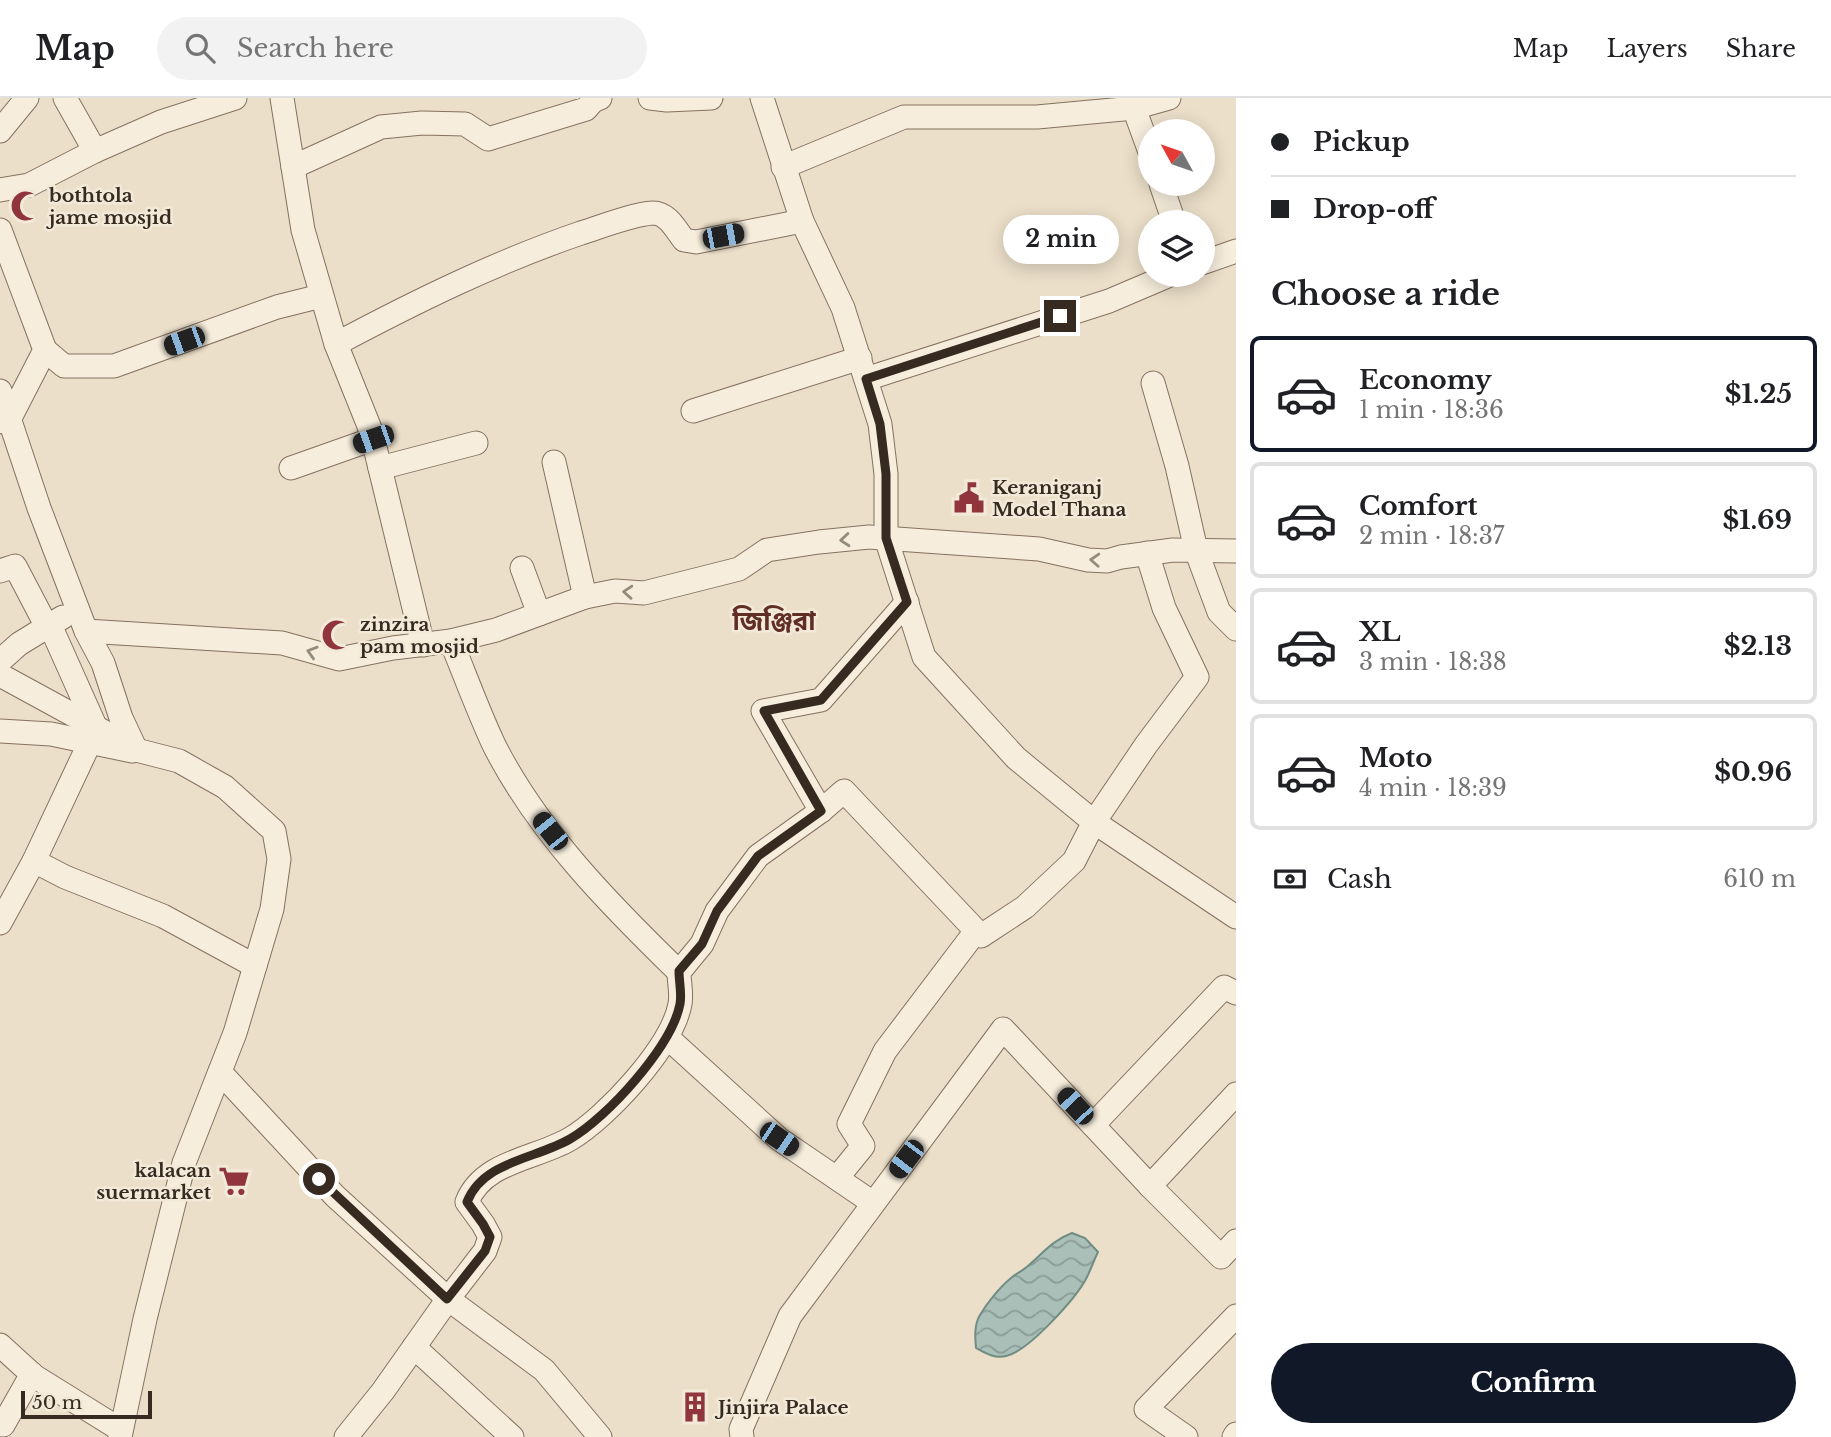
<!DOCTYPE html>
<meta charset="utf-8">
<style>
:root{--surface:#fff;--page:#f2f2f2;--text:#202124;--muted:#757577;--line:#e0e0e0;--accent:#111827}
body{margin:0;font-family:"Libre Baskerville","Noto Sans Bengali",serif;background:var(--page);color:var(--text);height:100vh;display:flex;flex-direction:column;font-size:26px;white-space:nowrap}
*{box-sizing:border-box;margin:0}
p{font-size:23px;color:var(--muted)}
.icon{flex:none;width:38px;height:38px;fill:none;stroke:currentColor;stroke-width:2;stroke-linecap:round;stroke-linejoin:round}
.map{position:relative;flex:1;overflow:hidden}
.drawer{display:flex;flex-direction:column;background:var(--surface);width:595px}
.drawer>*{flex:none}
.banner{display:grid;align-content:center;height:154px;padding:0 35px;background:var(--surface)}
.needle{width:46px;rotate:310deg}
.tools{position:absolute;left:1138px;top:21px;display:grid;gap:14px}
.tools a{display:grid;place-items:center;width:77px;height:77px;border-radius:50%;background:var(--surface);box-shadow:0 4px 18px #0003;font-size:35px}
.scale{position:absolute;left:21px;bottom:18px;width:131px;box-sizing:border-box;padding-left:7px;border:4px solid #372b21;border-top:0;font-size:19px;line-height:24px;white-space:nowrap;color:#372b21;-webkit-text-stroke:5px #f3e9d8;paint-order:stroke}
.end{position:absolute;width:32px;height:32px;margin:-16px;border:9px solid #372b21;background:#fff;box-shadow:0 0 0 4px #fff}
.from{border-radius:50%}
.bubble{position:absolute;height:49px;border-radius:24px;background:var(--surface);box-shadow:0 4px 18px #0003;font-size:23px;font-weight:700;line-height:49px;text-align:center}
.car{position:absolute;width:21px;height:42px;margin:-21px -10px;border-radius:9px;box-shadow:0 0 5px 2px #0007;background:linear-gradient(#222 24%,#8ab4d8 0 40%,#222 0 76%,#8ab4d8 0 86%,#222 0)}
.banner b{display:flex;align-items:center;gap:24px;height:66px;font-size:26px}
.banner b+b{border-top:2px solid var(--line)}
.banner i{width:18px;height:18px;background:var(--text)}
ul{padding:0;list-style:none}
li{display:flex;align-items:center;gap:21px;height:116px;margin:0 14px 10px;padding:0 21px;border:4px solid var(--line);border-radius:10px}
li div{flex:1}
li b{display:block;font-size:26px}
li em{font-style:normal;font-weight:700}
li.active{border-color:var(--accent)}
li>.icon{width:63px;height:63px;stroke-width:1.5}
h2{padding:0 35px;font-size:32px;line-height:84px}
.pay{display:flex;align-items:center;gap:18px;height:77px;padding:0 35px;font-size:26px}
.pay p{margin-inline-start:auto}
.primary-button{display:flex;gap:14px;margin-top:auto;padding:14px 35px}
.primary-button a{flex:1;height:80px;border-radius:42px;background:var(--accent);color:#fff;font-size:28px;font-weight:700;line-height:80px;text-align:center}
header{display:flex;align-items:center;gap:42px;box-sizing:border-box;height:98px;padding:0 35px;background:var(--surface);border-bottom:2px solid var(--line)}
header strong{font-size:33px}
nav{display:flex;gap:38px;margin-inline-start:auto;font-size:24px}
.search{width:490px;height:63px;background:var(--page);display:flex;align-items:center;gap:18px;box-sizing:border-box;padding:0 24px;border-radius:38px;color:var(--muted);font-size:26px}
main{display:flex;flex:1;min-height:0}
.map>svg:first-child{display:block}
</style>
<header>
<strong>Map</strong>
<div class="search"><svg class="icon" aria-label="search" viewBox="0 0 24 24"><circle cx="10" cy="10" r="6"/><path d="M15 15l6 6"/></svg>Search here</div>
<nav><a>Map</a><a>Layers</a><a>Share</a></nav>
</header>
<main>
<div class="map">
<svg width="1236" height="1339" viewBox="0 0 1236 1339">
<defs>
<pattern id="water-waves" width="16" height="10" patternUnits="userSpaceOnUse" patternTransform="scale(1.75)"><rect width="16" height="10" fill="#a9bfb8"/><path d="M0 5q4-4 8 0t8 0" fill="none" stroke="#8a9b95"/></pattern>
</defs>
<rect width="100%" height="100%" fill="#ebdfc9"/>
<!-- water -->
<path fill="url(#water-waves)" stroke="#708d84" stroke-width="2" d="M1072,1135L1085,1140L1098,1154C1094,1162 1091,1171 1087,1179C1077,1199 1029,1253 1006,1258C995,1261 985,1255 976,1250C975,1239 974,1227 980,1217C987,1205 1000,1189 1011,1180C1017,1175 1024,1172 1029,1167C1044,1154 1053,1142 1072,1135Z"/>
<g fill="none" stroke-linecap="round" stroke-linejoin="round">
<!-- minor casing -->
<g stroke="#85715f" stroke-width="25">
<g id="minor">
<polyline points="65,0 95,53"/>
<polyline points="282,0 303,132 336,246 371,333 423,547"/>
<polyline points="650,0 667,2 711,0"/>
<polyline points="762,0 802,123 843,210 880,326 886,376 886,440 924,559 1016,660 1094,724 1146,647 1197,579 1164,510 1147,455"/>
<polyline points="1134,10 1150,54"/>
<polyline points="0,33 27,0"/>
<polyline points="293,69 381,29 422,25 465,26 488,41 586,11 593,3 600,0"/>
<polyline points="783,69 904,19 1037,19 1134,10 1169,0"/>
<polyline points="1161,86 1174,124"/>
<polyline points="0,92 29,87 95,53 161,24 235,0"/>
<polyline points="0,132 45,252 10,320 3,324"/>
<polyline points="1202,165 1236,153"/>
<path d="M336,246C415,204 496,164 581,135C600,129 633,116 653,115C668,115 676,132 684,142L696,144L802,123"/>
<polyline points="45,252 64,268 114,268 277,209 321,198"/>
<polyline points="866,281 1109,203 1170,177"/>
<polyline points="1153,285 1177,368 1196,452 1219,514 1236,531"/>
<polyline points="0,293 39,410 86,533 103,565 121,620 136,652"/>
<polyline points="693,313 860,260"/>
<polyline points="554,364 585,499"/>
<polyline points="291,370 373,341"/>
<polyline points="380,370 476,345"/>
<polyline points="522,470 539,516"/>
<polyline points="0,473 15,468 47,529"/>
<polyline points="50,527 96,630"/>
<polyline points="86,533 282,545 339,561 393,550 451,543 496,532 585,499 615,493 644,495 739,471 767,452 819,444 869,439 925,443 1039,451 1088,462 1107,463 1121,459 1173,452 1236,453"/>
<path d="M451,543C465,577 478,613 494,647C538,734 609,806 679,874"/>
<polyline points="0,563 19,546 63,519"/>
<polyline points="0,577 121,643"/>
<polyline points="0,633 51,636 132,653 136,652 179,663 225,689 274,733 279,761 272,811 235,935 184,1065 145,1221 120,1339"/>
<polyline points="821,713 763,613 821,602 907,504"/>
<polyline points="34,763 90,644"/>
<polyline points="0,825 34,763 65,779 163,818 255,868"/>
<polyline points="668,940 779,1041 873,1105"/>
<path d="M220,974L335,1098L448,1201L485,1153L490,1139L483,1126L467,1104C483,1063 536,1061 570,1041C607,1019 672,949 680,906C682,896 679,884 679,874L702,846L717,813L758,758L821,713L844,693L981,838L1025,809L1074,763L1094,724L1236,819"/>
<polyline points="1236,996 1150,1088 1221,1159 1236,1143"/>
<polyline points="1093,1027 1224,889 1236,895"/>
<polyline points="837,1080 863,1048 849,1026 885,953 976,833"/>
<polyline points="0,1247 34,1278 121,1332"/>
<polyline points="414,1249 512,1339"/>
<polyline points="0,1325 3,1327 32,1276"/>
<polyline points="346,1339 383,1293 448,1201 544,1272 600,1339"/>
<polyline points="742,1339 741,1331 790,1218 1003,931 1150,1088"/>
<polyline points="1186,1339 1146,1311 1236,1218"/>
<polyline points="1234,1339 1236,1336"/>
</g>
</g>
<!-- minor -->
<use href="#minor" stroke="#f6eddc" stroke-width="23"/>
</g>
<!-- one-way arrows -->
<defs><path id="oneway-chevron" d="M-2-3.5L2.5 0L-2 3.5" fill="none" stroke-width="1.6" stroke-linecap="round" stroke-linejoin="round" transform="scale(1.75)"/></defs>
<g stroke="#968c7e">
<use href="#oneway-chevron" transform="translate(845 442) rotate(175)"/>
<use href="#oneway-chevron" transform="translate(1095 462) rotate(-177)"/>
<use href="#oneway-chevron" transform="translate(628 494) rotate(-176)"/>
<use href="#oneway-chevron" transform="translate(312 554) rotate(-163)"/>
</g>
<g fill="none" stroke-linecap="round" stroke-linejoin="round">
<!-- route -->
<path stroke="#372b21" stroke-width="9" d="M319,1081L447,1201L485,1153L490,1139L483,1126L467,1104C483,1063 536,1061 570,1041C607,1020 672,948 680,906C682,896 679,884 679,873L702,846L717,813L758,758L821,713L764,613L821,602L907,504L886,440V376L880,326L866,281L1060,218"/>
</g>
<!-- icons -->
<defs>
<g id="mosque-bare" transform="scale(2.415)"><path d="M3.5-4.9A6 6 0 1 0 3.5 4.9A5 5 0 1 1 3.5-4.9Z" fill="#8f353b" stroke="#f3e9d8" stroke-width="2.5" paint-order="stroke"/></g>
<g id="civic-bare" transform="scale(2.415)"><path d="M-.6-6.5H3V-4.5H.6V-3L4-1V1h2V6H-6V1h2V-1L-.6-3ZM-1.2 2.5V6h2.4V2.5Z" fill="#8f353b" stroke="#f3e9d8" stroke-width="2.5" paint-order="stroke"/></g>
<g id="supermarket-bare" transform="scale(2.415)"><path d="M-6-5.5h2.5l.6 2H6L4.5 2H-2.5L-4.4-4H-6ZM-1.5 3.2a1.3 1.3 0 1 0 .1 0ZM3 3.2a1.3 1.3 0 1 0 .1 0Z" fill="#8f353b" stroke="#f3e9d8" stroke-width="2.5" paint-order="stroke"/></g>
<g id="building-bare" transform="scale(2.415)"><path d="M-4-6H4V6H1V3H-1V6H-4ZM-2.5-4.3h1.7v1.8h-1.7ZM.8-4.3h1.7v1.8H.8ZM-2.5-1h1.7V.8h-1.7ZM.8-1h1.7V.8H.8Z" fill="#8f353b" stroke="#f3e9d8" stroke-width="2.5" paint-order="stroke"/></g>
</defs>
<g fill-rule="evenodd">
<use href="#mosque-bare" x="26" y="108"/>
<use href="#civic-bare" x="969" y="400"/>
<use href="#mosque-bare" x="337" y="537"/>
<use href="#supermarket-bare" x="234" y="1083"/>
<use href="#building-bare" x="695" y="1309"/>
</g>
<g text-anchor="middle" stroke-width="5" stroke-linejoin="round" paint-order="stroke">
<!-- poi labels -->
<g font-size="19" font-weight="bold" fill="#372b21" stroke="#f3e9d8" text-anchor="start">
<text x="49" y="104">bothtola<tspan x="49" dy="22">jame mosjid</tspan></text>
<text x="992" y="396">Keraniganj<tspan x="992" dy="22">Model Thana</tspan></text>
<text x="360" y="533">zinzira<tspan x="360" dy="22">pam mosjid</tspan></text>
<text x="211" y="1079" text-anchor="end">kalacan<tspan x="211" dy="22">suermarket</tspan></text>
<text x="718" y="1316">Jinjira Palace</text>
</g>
<!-- district labels -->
<g font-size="26" font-weight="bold" fill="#602e25" stroke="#f3e9d8">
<text x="774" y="532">জিঞ্জিরা</text>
</g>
</g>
</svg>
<div class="tools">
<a><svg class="needle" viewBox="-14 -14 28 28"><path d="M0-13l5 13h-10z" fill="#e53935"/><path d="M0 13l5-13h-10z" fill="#757577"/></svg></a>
<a><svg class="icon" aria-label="layers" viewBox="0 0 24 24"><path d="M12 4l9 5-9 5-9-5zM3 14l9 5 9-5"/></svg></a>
</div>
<div class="scale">50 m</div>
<i class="end from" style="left:319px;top:1081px"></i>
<i class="end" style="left:1060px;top:218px"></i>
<div class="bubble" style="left:1003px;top:117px;width:116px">2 min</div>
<i class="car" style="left:723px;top:138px;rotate:79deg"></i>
<i class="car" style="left:184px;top:243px;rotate:250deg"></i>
<i class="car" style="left:373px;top:341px;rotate:251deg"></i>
<i class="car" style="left:550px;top:733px;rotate:321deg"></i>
<i class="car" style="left:1075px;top:1008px;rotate:317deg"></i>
<i class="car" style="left:779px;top:1041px;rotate:124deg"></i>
<i class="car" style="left:906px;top:1061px;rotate:217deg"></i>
</div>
<section class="drawer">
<div class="banner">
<b><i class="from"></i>Pickup</b>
<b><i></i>Drop-off</b>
</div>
<h2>Choose a ride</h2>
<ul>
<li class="active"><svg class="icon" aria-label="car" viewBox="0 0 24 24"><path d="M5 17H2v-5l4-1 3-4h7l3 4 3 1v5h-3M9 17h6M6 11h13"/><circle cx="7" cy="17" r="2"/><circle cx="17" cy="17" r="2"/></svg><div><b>Economy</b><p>1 min · 18:36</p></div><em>$1.25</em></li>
<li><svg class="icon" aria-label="car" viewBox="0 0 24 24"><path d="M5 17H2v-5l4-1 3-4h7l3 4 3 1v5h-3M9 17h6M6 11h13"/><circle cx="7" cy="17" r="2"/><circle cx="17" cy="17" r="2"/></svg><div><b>Comfort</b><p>2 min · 18:37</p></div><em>$1.69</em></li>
<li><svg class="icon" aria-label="car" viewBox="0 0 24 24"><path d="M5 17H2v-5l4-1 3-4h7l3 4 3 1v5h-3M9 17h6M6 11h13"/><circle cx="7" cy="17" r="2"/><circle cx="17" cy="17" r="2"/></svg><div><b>XL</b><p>3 min · 18:38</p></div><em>$2.13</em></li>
<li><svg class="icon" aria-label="car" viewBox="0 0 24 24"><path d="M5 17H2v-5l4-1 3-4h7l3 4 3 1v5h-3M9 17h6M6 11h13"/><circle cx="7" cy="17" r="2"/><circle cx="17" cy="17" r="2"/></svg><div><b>Moto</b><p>4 min · 18:39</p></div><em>$0.96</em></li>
</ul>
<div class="pay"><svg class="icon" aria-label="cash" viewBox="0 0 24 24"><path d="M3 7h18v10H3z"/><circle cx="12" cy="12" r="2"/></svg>Cash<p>610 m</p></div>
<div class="primary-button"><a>Confirm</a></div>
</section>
</main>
